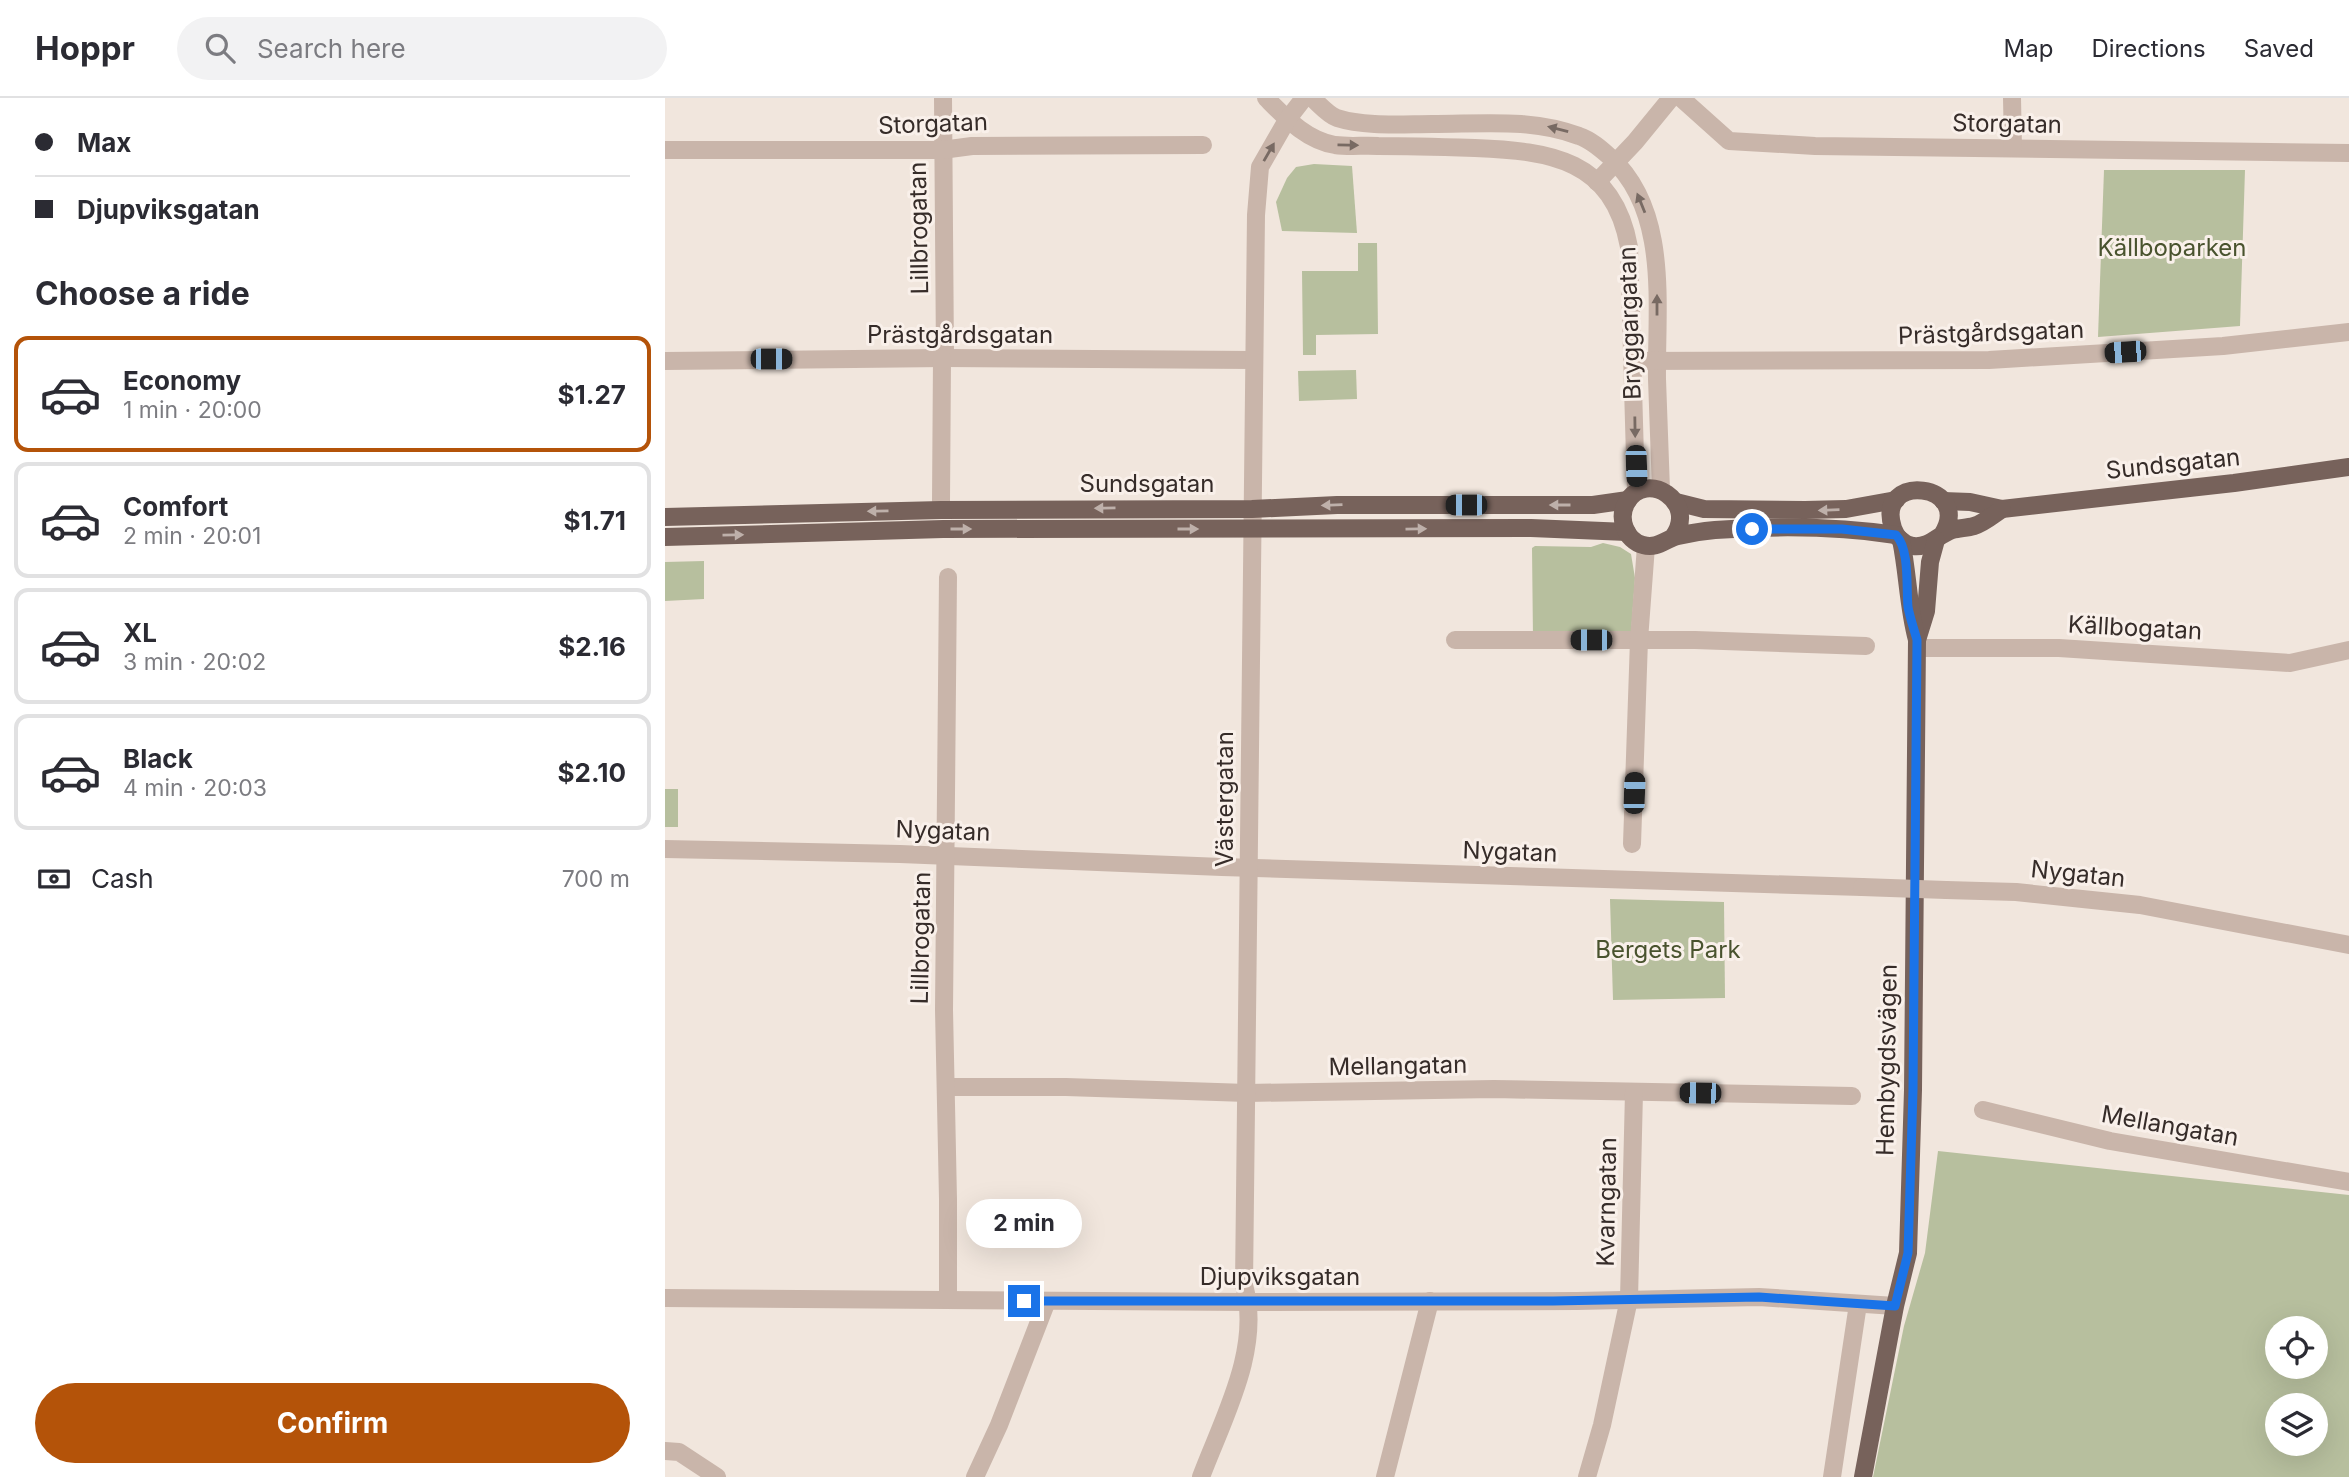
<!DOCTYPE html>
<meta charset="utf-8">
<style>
:root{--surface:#fff;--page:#f2f2f3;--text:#2b2b33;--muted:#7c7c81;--line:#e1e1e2;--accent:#b45309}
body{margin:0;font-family:Inter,sans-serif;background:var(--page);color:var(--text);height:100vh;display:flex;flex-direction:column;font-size:26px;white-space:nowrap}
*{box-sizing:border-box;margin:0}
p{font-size:23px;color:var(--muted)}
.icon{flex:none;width:38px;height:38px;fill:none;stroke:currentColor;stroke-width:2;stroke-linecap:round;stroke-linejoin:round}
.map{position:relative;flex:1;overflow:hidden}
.drawer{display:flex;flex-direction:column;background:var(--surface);width:665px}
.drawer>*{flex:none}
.hud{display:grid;align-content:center;height:154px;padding:0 35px;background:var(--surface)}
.tools{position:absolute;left:1600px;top:1218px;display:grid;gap:14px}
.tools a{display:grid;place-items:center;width:63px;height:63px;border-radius:50%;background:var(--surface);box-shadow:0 7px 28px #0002;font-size:35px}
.end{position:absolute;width:32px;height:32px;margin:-16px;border:9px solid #1a73e8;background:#fff;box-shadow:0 0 0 4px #fff}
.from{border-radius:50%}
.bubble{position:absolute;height:49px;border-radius:24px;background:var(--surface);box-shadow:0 7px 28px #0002;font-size:23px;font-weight:700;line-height:49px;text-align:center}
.car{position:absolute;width:21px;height:42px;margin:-21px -10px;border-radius:9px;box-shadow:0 0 5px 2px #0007;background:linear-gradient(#222 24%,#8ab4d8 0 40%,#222 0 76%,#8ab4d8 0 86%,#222 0)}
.hud b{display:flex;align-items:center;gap:24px;height:66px;font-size:26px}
.hud b+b{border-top:2px solid var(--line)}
.hud i{width:18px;height:18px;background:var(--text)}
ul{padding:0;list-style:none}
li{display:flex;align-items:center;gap:21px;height:116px;margin:0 14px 10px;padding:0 21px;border:4px solid var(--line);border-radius:14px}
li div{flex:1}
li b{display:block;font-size:26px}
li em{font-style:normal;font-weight:700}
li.on{border-color:var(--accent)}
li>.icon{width:63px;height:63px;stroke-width:1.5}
h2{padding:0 35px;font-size:32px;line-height:84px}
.pay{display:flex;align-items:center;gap:18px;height:77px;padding:0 35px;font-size:26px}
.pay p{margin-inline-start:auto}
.action{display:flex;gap:14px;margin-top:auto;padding:14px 35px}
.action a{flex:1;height:80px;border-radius:42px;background:var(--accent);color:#fff;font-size:28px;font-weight:700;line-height:80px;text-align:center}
header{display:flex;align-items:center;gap:42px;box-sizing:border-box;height:98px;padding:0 35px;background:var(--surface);border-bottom:2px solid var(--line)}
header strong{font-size:33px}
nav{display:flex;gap:38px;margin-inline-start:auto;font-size:24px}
.search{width:490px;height:63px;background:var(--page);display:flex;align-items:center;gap:18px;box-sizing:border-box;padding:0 24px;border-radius:38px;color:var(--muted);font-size:26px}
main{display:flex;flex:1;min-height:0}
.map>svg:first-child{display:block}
</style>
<header>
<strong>Hoppr</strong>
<div class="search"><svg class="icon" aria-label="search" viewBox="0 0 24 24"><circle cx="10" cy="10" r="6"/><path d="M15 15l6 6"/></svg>Search here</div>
<nav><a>Map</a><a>Directions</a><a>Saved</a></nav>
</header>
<main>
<section class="drawer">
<div class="hud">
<b><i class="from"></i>Max</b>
<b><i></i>Djupviksgatan</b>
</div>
<h2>Choose a ride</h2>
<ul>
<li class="on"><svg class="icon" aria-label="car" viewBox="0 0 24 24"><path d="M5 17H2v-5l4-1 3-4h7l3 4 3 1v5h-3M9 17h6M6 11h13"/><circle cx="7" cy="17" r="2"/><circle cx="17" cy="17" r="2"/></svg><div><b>Economy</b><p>1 min · 20:00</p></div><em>$1.27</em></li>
<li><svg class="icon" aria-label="car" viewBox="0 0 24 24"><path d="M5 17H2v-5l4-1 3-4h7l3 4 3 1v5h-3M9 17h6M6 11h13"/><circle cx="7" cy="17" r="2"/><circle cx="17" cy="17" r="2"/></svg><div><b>Comfort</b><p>2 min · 20:01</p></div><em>$1.71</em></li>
<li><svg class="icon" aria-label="car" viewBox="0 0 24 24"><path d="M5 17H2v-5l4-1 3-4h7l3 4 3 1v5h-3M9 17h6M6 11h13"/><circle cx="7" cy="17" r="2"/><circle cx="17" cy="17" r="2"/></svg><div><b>XL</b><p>3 min · 20:02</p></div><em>$2.16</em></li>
<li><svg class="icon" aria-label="car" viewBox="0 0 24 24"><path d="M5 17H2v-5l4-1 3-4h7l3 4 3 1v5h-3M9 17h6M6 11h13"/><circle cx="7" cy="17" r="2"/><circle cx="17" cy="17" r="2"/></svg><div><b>Black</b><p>4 min · 20:03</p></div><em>$2.10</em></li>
</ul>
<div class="pay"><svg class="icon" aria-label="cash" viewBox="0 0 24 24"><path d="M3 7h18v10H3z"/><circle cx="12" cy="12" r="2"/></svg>Cash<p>700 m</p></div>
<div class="action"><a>Confirm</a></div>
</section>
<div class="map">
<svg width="1684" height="1379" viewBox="0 0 1684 1379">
<rect width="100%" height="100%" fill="#f1e6dd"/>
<!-- green -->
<g fill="#b7bf9e" fill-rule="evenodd">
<polygon points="649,66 687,68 692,135 617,133 611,104 622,80 631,69"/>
<polygon points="1439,72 1580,72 1575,228 1433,239"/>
<polygon points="693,145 712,145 713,236 651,237 651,257 638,257 637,173 693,173"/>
<polygon points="691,272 692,301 634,303 633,273"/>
<polygon points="938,445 955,449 966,456 970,480 966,536 868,541 867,450 870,448 926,449"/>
<polygon points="39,463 39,501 0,503 0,464"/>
<rect x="0" y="691" width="13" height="38"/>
<polygon points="945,801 1059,804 1060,900 948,902"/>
<path d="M1273,1053L1684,1097V1379H1208L1239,1228L1260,1155ZM1612,1230H1650V1269H1612ZM1612,1307H1650V1346H1612Z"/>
</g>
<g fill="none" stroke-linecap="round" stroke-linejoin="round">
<!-- minor -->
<g stroke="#c9b5aa" stroke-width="18">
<polyline points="278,0 280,260"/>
<path d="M601,0C621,20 641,42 670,47C684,49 700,47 713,48C746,48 778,49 810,50C885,53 948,61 964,149L971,394"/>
<path d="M647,0C654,6 663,17 672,20C700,29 738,26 767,26C816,26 867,20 914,38C926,42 936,51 945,59C1005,113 991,208 992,281C993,318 995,355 996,392"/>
<polyline points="1016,0 1064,43 1150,48 1684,55"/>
<polyline points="1347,0 1348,50"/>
<polyline points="0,52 277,52 307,48 538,47"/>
<polyline points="932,84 970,44 1006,0"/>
<polyline points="0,263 280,260 589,262"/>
<polyline points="968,263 1324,262 1558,248 1684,234"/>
<polyline points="276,403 277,260"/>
<polyline points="790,542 1030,542 1201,548"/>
<polyline points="1252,550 1394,550 1625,565 1684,552"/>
<polyline points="967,746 974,542 981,448"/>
<polyline points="0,751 235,756 557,769 1197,789"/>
<polyline points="1281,792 1351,794 1475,807 1684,847"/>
<polyline points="281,989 401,989 582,995 829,991 1187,998"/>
<polyline points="1318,1012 1445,1043 1684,1084"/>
<polyline points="0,1200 584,1204 912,1203 1094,1199 1230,1208"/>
<polyline points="283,1202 283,1101 279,912 283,479"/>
<polyline points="0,1353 14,1354 52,1379"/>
<polyline points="310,1379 334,1327 382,1203"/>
<path d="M536,1379C558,1320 597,1251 579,1187L591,117L595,69L622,22L639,0"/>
<polyline points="720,1379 765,1203"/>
<polyline points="922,1379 937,1327 964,1201 969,994"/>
<polyline points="1167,1379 1193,1206"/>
</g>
<!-- major -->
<g stroke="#77625b" stroke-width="18">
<polyline points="1278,403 1305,404 1337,411 1569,385 1684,369"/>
<polyline points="1011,404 1039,411 1140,412 1181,411 1231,402"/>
<polyline points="0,419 276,412 587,411 672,407 928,407 963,402"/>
<path d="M1277,437C1310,385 1209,373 1228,430C1231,439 1238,446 1248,448C1264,450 1273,437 1287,432C1294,430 1302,430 1309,428C1319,425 1328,417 1337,411"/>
<polyline points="0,439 278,431 866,430 962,434"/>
<path d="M1008,439C1034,404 981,371 962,404C952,420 961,443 978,447C993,451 1000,441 1013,438C1025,435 1038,433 1050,432C1108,428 1173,428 1231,437"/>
<polyline points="1252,542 1261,513 1265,464 1271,442"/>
<path d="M1198,1379L1230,1208L1243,1155L1248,992L1252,542C1243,509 1243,476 1236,442"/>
</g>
<!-- minor-bridge -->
<polyline stroke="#c9b5aa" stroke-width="18" points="1197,789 1281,792"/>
</g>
<!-- one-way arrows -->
<defs><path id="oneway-solid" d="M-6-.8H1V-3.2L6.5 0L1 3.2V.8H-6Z" transform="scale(1.75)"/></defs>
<g fill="#786a63">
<use href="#oneway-solid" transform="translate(893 31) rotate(-166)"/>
<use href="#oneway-solid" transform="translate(683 47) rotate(1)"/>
<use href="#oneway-solid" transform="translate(604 54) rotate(-60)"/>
<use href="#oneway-solid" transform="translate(976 105) rotate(-112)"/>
<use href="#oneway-solid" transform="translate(992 207) rotate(-90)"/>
<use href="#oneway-solid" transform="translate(970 329) rotate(89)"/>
</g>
<g fill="#beb0aa">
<use href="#oneway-solid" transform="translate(667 407) rotate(178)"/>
<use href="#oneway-solid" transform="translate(895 407) rotate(180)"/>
<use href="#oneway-solid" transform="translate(440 410) rotate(179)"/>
<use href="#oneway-solid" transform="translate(1164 412) rotate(178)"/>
<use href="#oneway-solid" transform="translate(213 413) rotate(179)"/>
<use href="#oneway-solid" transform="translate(296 431)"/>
<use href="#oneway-solid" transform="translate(523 431)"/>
<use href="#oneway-solid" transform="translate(751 431) rotate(-1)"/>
<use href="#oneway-solid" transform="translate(68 437) rotate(-1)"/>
</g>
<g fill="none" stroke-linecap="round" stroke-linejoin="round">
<!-- route -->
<path stroke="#1a73e8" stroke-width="9" d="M359,1203H888L1094,1199L1230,1208L1243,1155L1248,992L1252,542C1249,531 1245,520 1243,509C1241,489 1245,452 1231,437L1177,431H1087"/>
</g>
<g text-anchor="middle" stroke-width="6" stroke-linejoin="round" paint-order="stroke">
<!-- street labels -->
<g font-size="24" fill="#362c29" stroke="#f9f0ea">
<text transform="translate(268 26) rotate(-2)" y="8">Storgatan</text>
<text transform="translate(1342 26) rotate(1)" y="8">Storgatan</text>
<text transform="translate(254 130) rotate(-91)" y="8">Lillbrogatan</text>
<text transform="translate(965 225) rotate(-92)" y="8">Bryggargatan</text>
<text transform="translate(1326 235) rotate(-2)" y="8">Prästgårdsgatan</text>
<text x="295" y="245">Prästgårdsgatan</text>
<text transform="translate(1508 366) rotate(-6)" y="8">Sundsgatan</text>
<text x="482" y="394">Sundsgatan</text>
<text transform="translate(1470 530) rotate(3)" y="8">Källbogatan</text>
<text transform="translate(560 701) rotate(-90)" y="8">Västergatan</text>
<text transform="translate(278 733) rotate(2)" y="8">Nygatan</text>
<text transform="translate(845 754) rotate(2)" y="8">Nygatan</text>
<text transform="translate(1413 776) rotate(6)" y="8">Nygatan</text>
<text transform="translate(256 840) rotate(-89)" y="8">Lillbrogatan</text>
<text transform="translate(1222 962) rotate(-89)" y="8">Hembygdsvägen</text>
<text transform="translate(733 968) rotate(-1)" y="8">Mellangatan</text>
<text transform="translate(1505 1028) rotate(10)" y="8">Mellangatan</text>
<text transform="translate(942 1104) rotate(-89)" y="8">Kvarngatan</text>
<text x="615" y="1187">Djupviksgatan</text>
</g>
<!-- park labels -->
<g font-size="24" fill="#49532e" stroke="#f9f0ea">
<text x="1507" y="158">Källboparken</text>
<text x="1003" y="860">Bergets Park</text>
</g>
</g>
</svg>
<div class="tools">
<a><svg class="icon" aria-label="locate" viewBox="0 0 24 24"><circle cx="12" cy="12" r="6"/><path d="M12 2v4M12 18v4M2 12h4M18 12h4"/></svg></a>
<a><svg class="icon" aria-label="layers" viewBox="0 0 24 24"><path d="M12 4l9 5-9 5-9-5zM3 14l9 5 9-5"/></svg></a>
</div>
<i class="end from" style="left:1087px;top:431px"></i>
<i class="end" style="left:359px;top:1203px"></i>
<div class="bubble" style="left:301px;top:1101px;width:116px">2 min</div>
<i class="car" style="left:1460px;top:254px;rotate:266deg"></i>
<i class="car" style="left:106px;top:261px;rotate:90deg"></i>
<i class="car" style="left:971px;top:368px;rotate:178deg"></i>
<i class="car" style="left:801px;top:407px;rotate:270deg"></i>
<i class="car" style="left:926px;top:542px;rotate:270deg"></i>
<i class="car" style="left:969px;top:695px;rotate:2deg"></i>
<i class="car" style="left:1035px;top:995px;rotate:271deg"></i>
</div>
</main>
